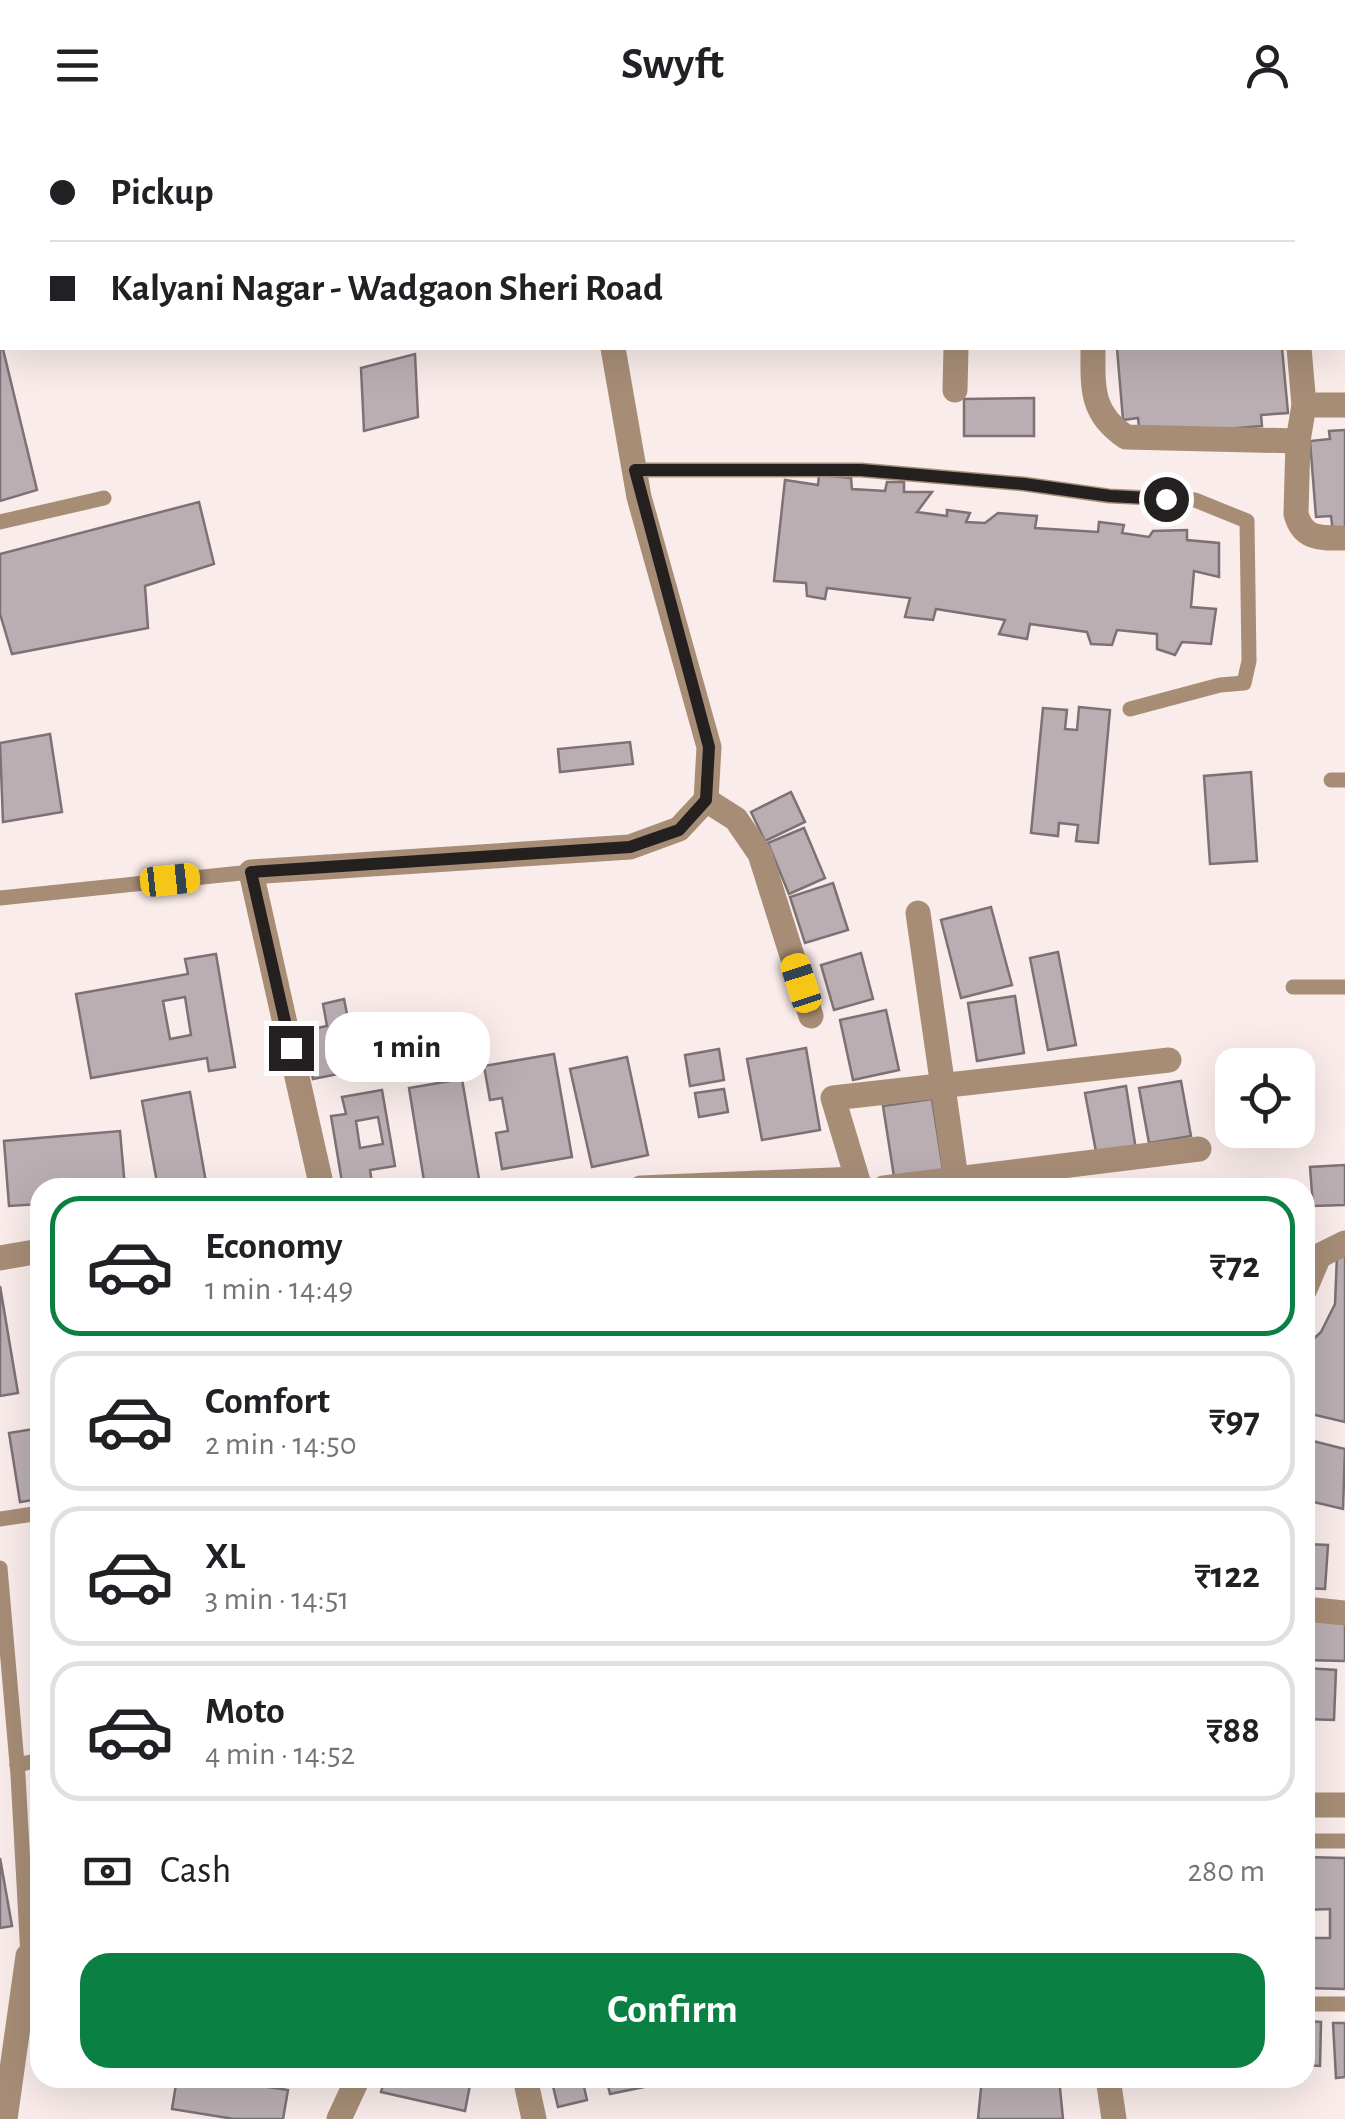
<!DOCTYPE html>
<meta charset="utf-8">
<style>
:root{--surface:#fff;--page:#f6f6f6;--text:#202124;--muted:#757577;--line:#e0e0e0;--accent:#0b8043}
body{margin:0;font-family:"Alegreya Sans",sans-serif;background:var(--page);color:var(--text);height:100vh;display:flex;flex-direction:column;font-size:38px;white-space:nowrap}
*{box-sizing:border-box;margin:0}
p{font-size:32px;color:var(--muted)}
.icon{flex:none;width:55px;height:55px;fill:none;stroke:currentColor;stroke-width:2;stroke-linecap:round;stroke-linejoin:round}
.map{position:relative;flex:1;overflow:hidden}
.details{position:absolute;left:30px;top:1048px;width:1285px;height:910px;display:flex;flex-direction:column;background:var(--surface);border-radius:30px;box-shadow:0 10px 40px #0002}
.details>*{flex:none}
.hud{position:absolute;left:0px;top:0px;width:1345px;height:220px;box-shadow:0 10px 40px #0002;display:grid;align-content:center;height:220px;padding:0 50px;background:var(--surface)}
.fabs{position:absolute;left:1215px;top:918px;display:grid;gap:20px}
.fabs a{display:grid;place-items:center;width:100px;height:100px;border-radius:20px;background:var(--surface);box-shadow:0 10px 40px #0002;font-size:50px}
.end{position:absolute;width:45px;height:45px;margin:-22px;border:12px solid #252020;background:#fff;box-shadow:0 0 0 5px #fff}
.from{border-radius:50%}
.bubble{position:absolute;height:70px;border-radius:30px;background:var(--surface);box-shadow:0 10px 40px #0002;font-size:32px;font-weight:700;line-height:70px;text-align:center}
.car{position:absolute;width:30px;height:60px;margin:-30px -15px;border-radius:12px;box-shadow:0 0 8px 2px #0007;background:linear-gradient(#f5c518 24%,#345 0 40%,#f5c518 0 76%,#345 0 86%,#f5c518 0)}
.hud b{display:flex;align-items:center;gap:35px;height:95px;font-size:38px}
.hud b+b{border-top:2px solid var(--line)}
.hud i{width:25px;height:25px;background:var(--text)}
ul{padding:18px 0 0;list-style:none}
li{display:flex;align-items:center;gap:30px;height:140px;margin:0 20px 15px;padding:0 30px;border:5px solid var(--line);border-radius:30px}
li div{flex:1}
li b{display:block;font-size:38px}
li em{font-style:normal;font-weight:700}
li.current{border-color:var(--accent)}
li>.icon{width:90px;height:90px;stroke-width:1.5}
.pay{display:flex;align-items:center;gap:25px;height:110px;padding:0 50px;font-size:38px}
.pay p{margin-inline-start:auto}
.primary-button{display:flex;gap:20px;margin-top:auto;padding:20px 50px}
.primary-button a{flex:1;height:115px;border-radius:30px;background:var(--accent);color:#fff;font-size:40px;font-weight:700;line-height:115px;text-align:center}
header{display:flex;justify-content:space-between;align-items:center;height:130px;padding:0 50px;background:var(--surface);font-size:45px;font-weight:700}
.map>svg:first-child{display:block}
</style>
<header><svg class="icon" aria-label="menu" viewBox="0 0 24 24"><path d="M4 6h16M4 12h16M4 18h16"/></svg>Swyft<svg class="icon" aria-label="person" viewBox="0 0 24 24"><circle cx="12" cy="8" r="4"/><path d="M4 21q1-7 8-7t8 7"/></svg></header>
<div class="map">
<svg width="1345" height="1989" viewBox="0 0 1345 1989">
<rect width="100%" height="100%" fill="#f9ecea"/>
<!-- building -->
<g fill="#baaeb2" stroke="#7c7175" stroke-width="2.5" fill-rule="evenodd">
<polygon points="64,0 182,0 182,2 54,2"/>
<polygon points="694,0 823,0 825,2 694,2"/>
<polygon points="0,20 2,20 0,86"/>
<polygon points="1342,29 1345,29 1342,122"/>
<polygon points="2,128 2,201 0,202 0,129"/>
<polygon points="2,215 37,360 0,371 0,216"/>
<polygon points="1117,218 1282,218 1288,283 1261,285 1262,296 1140,306 1138,288 1123,290"/>
<polygon points="415,224 418,287 364,301 361,238"/>
<polygon points="1034,268 1034,306 964,306 964,269"/>
<polygon points="1345,300 1345,402 1333,403 1331,386 1316,387 1310,311 1330,309 1329,301"/>
<polygon points="819,345 851,348 852,359 885,361 887,352 904,352 904,362 932,362 917,382 947,386 947,380 970,383 966,392 985,393 998,383 1037,386 1035,398 1098,402 1099,392 1124,395 1122,403 1149,407 1153,401 1187,400 1187,410 1219,413 1219,447 1194,441 1191,477 1216,479 1211,514 1182,512 1175,525 1157,519 1157,504 1117,500 1112,515 1091,514 1087,502 1030,494 1027,509 999,504 1005,490 936,479 933,490 905,487 910,468 827,458 825,469 807,466 806,453 774,451 785,350 818,355"/>
<polygon points="199,372 214,434 145,456 148,498 12,524 0,484 0,424"/>
<polygon points="1079,577 1110,580 1098,713 1076,711 1078,695 1059,693 1058,706 1031,703 1043,578 1067,580 1065,599 1077,600"/>
<polygon points="50,604 62,682 3,692 0,613"/>
<polygon points="630,612 633,634 560,642 558,619"/>
<polygon points="1251,642 1257,731 1210,734 1204,646"/>
<polygon points="791,662 805,692 765,711 751,682"/>
<polygon points="804,698 825,748 789,764 768,713"/>
<polygon points="833,753 848,800 805,813 790,767"/>
<polygon points="991,777 1012,855 961,868 941,790"/>
<polygon points="1058,822 1076,915 1048,920 1030,828"/>
<polygon points="861,823 873,869 834,880 821,835"/>
<path d="M216,824L235,937L209,941L207,928L91,948L76,864L188,844L185,829ZM185,867L191,905L170,909L163,871Z"/>
<polygon points="1015,866 1024,923 977,931 968,873"/>
<polygon points="344,869 358,940 313,949 303,901 327,896 323,874"/>
<polygon points="886,880 899,940 853,950 840,890"/>
<polygon points="806,918 820,1000 762,1010 747,929"/>
<polygon points="719,919 724,950 690,956 685,925"/>
<polygon points="554,924 572,1027 502,1039 496,1003 508,1001 502,968 490,970 484,936"/>
<polygon points="627,927 648,1025 592,1037 570,939"/>
<polygon points="462,949 479,1049 425,1057 409,958"/>
<polygon points="1181,951 1191,1006 1149,1013 1139,958"/>
<polygon points="1126,956 1136,1020 1097,1027 1085,963"/>
<polygon points="724,959 728,982 699,987 695,963"/>
<path d="M382,960L395,1036L370,1040L372,1053L343,1058L331,986L346,984L342,967ZM378,987L383,1014L360,1018L356,991Z"/>
<polygon points="190,962 207,1058 158,1058 142,971"/>
<polygon points="932,969 944,1046 895,1053 883,976"/>
<polygon points="120,1001 125,1058 40,1058 40,1074 9,1076 4,1011"/>
<polygon points="1345,1035 1345,1075 1313,1076 1310,1037"/>
<polygon points="1337,1125 1345,1126 1345,1292 1307,1283 1310,1265 1305,1264 1305,1217 1321,1202 1335,1174"/>
<polygon points="0,1156 18,1263 0,1266"/>
<polygon points="40,1298 40,1369 20,1372 9,1303"/>
<polygon points="1305,1309 1345,1319 1343,1379 1305,1370"/>
<polygon points="1305,1414 1328,1415 1325,1459 1305,1458"/>
<polygon points="1308,1484 1345,1487 1345,1531 1305,1530"/>
<polygon points="1305,1538 1336,1540 1334,1590 1305,1589"/>
<polygon points="1305,1727 1345,1728 1345,1859 1305,1858 1305,1808 1330,1808 1330,1779 1305,1780"/>
<polygon points="0,1728 12,1796 0,1798"/>
<polygon points="1305,1891 1321,1892 1320,1936 1305,1935"/>
<polygon points="1333,1893 1345,1893 1345,1947 1336,1948"/>
<polygon points="177,1948 212,1948 288,1960 283,1989 234,1989 172,1979"/>
<polygon points="385,1948 471,1950 465,1981 381,1962"/>
<polygon points="551,1948 582,1948 587,1970 558,1977"/>
<polygon points="606,1948 642,1948 644,1957 610,1964"/>
<polygon points="982,1948 1059,1948 1063,1989 978,1989"/>
</g>
<g fill="none" stroke-linecap="round" stroke-linejoin="round">
<!-- service -->
<g stroke="#a78d76" stroke-width="15">
<polyline points="0,99 2,98"/>
<polyline points="635,340 861,340 1024,354 1109,366 1195,370 1247,391 1249,531 1244,553 1220,555 1130,579"/>
<polyline points="0,392 104,368"/>
<polyline points="1331,650 1345,650"/>
<polyline points="0,768 251,742"/>
<polyline points="1293,857 1345,857"/>
<polyline points="0,1389 40,1383"/>
<polyline points="0,1438 18,1645 28,1826"/>
<polyline points="17,1635 40,1630"/>
<polyline points="1305,1711 1345,1711"/>
<polyline points="1305,1874 1345,1874"/>
</g>
<!-- minor -->
<g stroke="#a78d76" stroke-width="25">
<polyline points="958,2 958,0"/>
<polyline points="1342,12 1345,12"/>
<polyline points="1342,141 1345,141"/>
<path d="M1093,218C1093,257 1090,283 1126,307L1298,311"/>
<polyline points="1299,218 1304,275 1345,275"/>
<polyline points="955,260 956,218"/>
<path d="M1304,275L1298,311L1296,384C1303,410 1321,408 1345,408"/>
<polyline points="706,670 736,689 760,724 811,886"/>
<polyline points="918,783 956,1048"/>
<polyline points="641,1058 856,1049"/>
<polyline points="860,1058 833,968 1169,930"/>
<polyline points="884,1058 1199,1019"/>
<polyline points="0,1128 40,1121"/>
<polyline points="1305,1159 1319,1126 1345,1113"/>
<polyline points="1305,1479 1345,1483"/>
<polyline points="1305,1675 1345,1675"/>
<polyline points="1108,1948 1114,1989"/>
<polyline points="5,1989 28,1826"/>
<polyline points="339,1989 358,1948"/>
</g>
<!-- tertiary -->
<g stroke="#a78d76" stroke-width="25">
<polyline points="585,0 585,2"/>
<polyline points="322,1058 251,742 630,717 679,699 706,670 709,617 639,367 613,218"/>
<polyline points="525,1948 534,1989"/>
</g>
</g>
<g fill="none" stroke-linecap="round" stroke-linejoin="round">
<!-- route -->
<polyline stroke="#252020" stroke-width="12" points="291,918 251,742 630,717 679,700 706,670 709,617 635,340 861,340 1024,354 1110,366 1166,369"/>
</g>
</svg>
<div class="fabs">
<a><svg class="icon" aria-label="locate" viewBox="0 0 24 24"><circle cx="12" cy="12" r="6"/><path d="M12 2v4M12 18v4M2 12h4M18 12h4"/></svg></a>
</div>
<i class="end from" style="left:1166px;top:369px"></i>
<i class="end" style="left:291px;top:918px"></i>
<div class="bubble" style="left:325px;top:882px;width:165px">1 min</div>
<i class="car" style="left:170px;top:750px;rotate:84deg"></i>
<i class="car" style="left:801px;top:853px;rotate:342deg"></i>
<div class="hud">
<b><i class="from"></i>Pickup</b>
<b><i></i>Kalyani Nagar - Wadgaon Sheri Road</b>
</div>
<section class="details">
<ul>
<li class="current"><svg class="icon" aria-label="car" viewBox="0 0 24 24"><path d="M5 17H2v-5l4-1 3-4h7l3 4 3 1v5h-3M9 17h6M6 11h13"/><circle cx="7" cy="17" r="2"/><circle cx="17" cy="17" r="2"/></svg><div><b>Economy</b><p>1 min · 14:49</p></div><em>₹72</em></li>
<li><svg class="icon" aria-label="car" viewBox="0 0 24 24"><path d="M5 17H2v-5l4-1 3-4h7l3 4 3 1v5h-3M9 17h6M6 11h13"/><circle cx="7" cy="17" r="2"/><circle cx="17" cy="17" r="2"/></svg><div><b>Comfort</b><p>2 min · 14:50</p></div><em>₹97</em></li>
<li><svg class="icon" aria-label="car" viewBox="0 0 24 24"><path d="M5 17H2v-5l4-1 3-4h7l3 4 3 1v5h-3M9 17h6M6 11h13"/><circle cx="7" cy="17" r="2"/><circle cx="17" cy="17" r="2"/></svg><div><b>XL</b><p>3 min · 14:51</p></div><em>₹122</em></li>
<li><svg class="icon" aria-label="car" viewBox="0 0 24 24"><path d="M5 17H2v-5l4-1 3-4h7l3 4 3 1v5h-3M9 17h6M6 11h13"/><circle cx="7" cy="17" r="2"/><circle cx="17" cy="17" r="2"/></svg><div><b>Moto</b><p>4 min · 14:52</p></div><em>₹88</em></li>
</ul>
<div class="pay"><svg class="icon" aria-label="cash" viewBox="0 0 24 24"><path d="M3 7h18v10H3z"/><circle cx="12" cy="12" r="2"/></svg>Cash<p>280 m</p></div>
<div class="primary-button"><a>Confirm</a></div>
</section>
</div>
